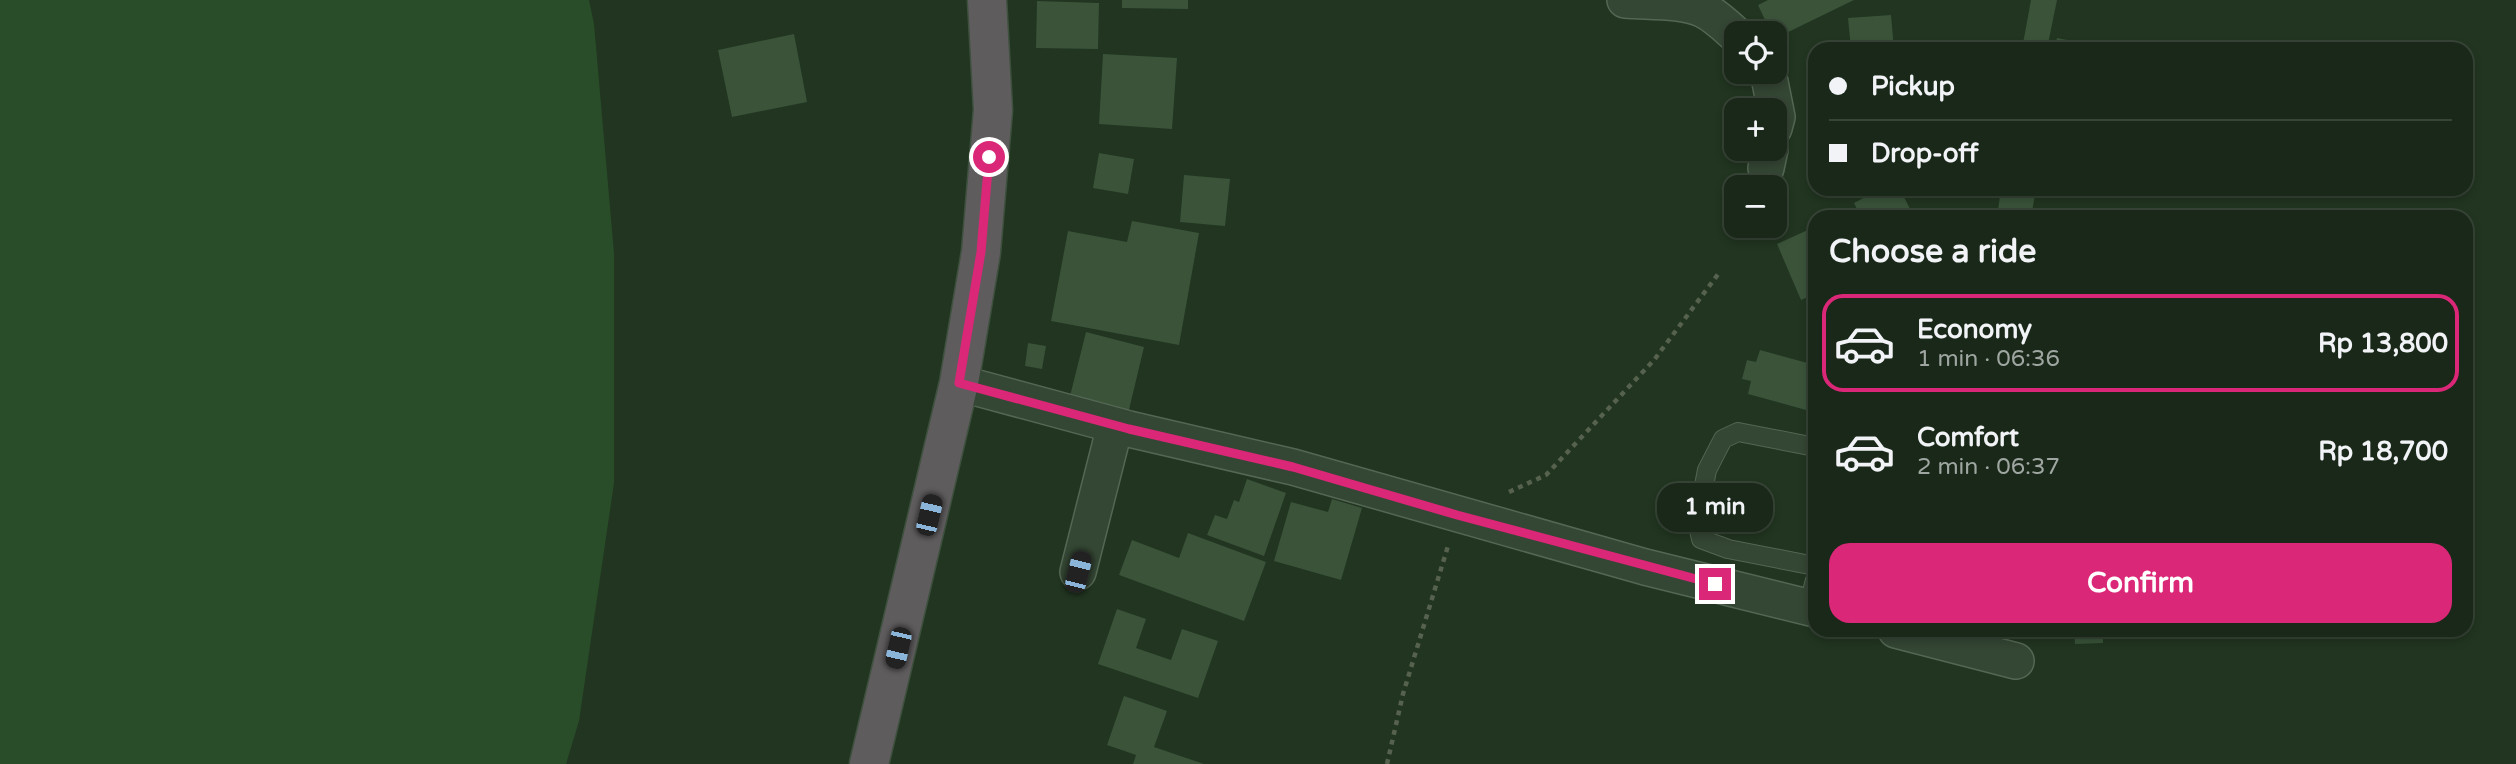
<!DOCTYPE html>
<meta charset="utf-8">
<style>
:root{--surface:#192818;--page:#263425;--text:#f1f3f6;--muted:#9fa6a2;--line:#374437;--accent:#db2777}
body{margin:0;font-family:"Varela Round",sans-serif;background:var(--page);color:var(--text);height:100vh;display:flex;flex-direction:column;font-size:26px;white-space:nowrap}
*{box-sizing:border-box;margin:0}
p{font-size:23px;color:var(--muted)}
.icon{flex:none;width:38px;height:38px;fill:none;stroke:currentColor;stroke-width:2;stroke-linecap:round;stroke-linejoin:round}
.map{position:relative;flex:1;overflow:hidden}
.sheet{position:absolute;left:1808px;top:210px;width:665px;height:427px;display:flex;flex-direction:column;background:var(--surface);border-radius:21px;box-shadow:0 4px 10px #0003,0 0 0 2px var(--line)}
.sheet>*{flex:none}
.top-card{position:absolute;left:1808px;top:42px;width:665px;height:154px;border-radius:21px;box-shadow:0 4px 10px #0003,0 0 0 2px var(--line);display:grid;align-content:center;height:154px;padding:0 21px;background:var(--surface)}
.tools{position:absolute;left:1724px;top:21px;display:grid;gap:14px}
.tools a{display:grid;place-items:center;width:63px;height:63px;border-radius:14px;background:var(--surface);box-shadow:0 4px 10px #0003,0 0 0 2px var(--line);font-size:35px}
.end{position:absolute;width:32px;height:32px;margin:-16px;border:9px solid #db2777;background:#fff;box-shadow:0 0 0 4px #fff}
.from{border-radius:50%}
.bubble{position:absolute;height:49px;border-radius:21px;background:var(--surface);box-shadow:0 4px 10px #0003,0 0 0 2px var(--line);font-size:23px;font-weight:800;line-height:49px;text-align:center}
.car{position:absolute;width:21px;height:42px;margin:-21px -10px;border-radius:9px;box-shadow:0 0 5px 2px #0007;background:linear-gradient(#222 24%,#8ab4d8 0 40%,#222 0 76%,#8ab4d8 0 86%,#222 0)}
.top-card b{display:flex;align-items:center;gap:24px;height:66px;font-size:26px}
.top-card b+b{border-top:2px solid var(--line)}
.top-card i{width:18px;height:18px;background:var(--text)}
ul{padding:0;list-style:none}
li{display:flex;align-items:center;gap:21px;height:98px;margin:0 14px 10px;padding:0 7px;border:4px solid transparent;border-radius:21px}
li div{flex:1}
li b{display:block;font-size:26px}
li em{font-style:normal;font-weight:800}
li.current{border-color:var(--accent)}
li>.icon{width:63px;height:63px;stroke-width:1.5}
h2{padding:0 21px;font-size:32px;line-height:84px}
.primary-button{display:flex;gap:14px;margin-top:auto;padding:14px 21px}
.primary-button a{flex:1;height:80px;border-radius:21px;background:var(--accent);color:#fff;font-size:28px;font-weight:800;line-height:80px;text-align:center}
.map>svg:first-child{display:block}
</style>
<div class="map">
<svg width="2516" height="764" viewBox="0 0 2516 764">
<rect width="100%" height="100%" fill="#213520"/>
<!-- water -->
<polygon fill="#294d29" points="0,0 589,0 594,24 614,253 614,483 579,721 566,764 0,764"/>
<!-- building -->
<g fill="#3a5339">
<polygon points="1122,0 1188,0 1188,9 1122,8"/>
<polygon points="1768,0 1854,0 1774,39 1774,33 1771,33 1758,5"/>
<polygon points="2031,0 2057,0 2047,49 2022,49"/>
<polygon points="1037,1 1099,3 1098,49 1036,48"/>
<polygon points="1891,15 1894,49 1851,49 1848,18"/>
<polygon points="794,34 807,102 732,117 718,50"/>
<polygon points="2057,38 2093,45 2092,49 2054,49"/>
<polygon points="1103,54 1177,58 1172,129 1099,124"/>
<polygon points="1099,153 1134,159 1128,194 1093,188"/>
<polygon points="1184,175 1230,179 1225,226 1180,222"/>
<polygon points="1869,189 1900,189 1914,217 1861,217 1854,203 1871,194"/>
<polygon points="2001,189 2036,189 2031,217 1997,217"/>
<polygon points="1132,221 1199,233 1179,345 1051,321 1068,231 1127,242"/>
<polygon points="1810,229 1815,241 1815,294 1801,300 1777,244"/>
<polygon points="1086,332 1144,347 1128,414 1069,400"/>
<polygon points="1028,343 1046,346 1042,369 1025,366"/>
<polygon points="1760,350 1815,365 1815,377 1806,410 1748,394 1751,381 1742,379 1747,360 1756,362"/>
<polygon points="1247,479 1286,493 1264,556 1207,535 1215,515 1227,519 1234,500 1239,502"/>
<polygon points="1332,499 1362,508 1341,580 1274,561 1291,502 1328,512"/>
<polygon points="1188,533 1266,562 1244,621 1119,575 1132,540 1179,558"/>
<polygon points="1117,609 1146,619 1136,648 1171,660 1182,629 1218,641 1198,698 1098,664"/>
<polygon points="2074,630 2103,630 2103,643 2075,644"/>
<polygon points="1124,696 1167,711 1154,747 1204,764 1133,764 1136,755 1107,745"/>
</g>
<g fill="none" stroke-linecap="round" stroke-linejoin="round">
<!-- service casing -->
<g stroke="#546754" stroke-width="20">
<g id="service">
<polyline points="1815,447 1738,432 1723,439 1707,470 1697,522 1701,539 1728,549 1815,566"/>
<polyline points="1808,607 1815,580"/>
</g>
</g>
<!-- minor casing -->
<g stroke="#546754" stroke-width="38">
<g id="minor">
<path d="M1625,0C1650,2 1682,0 1704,10C1716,16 1726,26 1736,35"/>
<polyline points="1768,72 1777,117 1774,128"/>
<polyline points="1766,168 1770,149"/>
<polyline points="959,383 1129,429 1293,467 1645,567 1815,609"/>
<polyline points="1078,572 1115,426"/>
<polyline points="1896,630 2016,661"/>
</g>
</g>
<!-- trunk casing -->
<g stroke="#3e503e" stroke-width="41">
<polyline id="trunk" points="869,764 959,383 981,252 993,110 987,0"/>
</g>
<!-- path -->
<g stroke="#56624d" stroke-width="4.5" stroke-dasharray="5 5" stroke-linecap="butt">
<polyline points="1509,492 1546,475 1654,360 1719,273"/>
<polyline points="1387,764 1403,694 1448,546"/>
</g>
<!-- service -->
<use href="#service" stroke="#344634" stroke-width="18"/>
<!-- minor -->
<use href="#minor" stroke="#344634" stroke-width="35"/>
<!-- trunk -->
<use href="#trunk" stroke="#5f5c5e" stroke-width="38"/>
</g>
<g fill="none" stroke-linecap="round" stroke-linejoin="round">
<!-- route -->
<polyline stroke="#db2777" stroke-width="9" points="989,157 981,252 959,383 1129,429 1293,467 1457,515 1715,584"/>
</g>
</svg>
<div class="tools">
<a><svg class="icon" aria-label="locate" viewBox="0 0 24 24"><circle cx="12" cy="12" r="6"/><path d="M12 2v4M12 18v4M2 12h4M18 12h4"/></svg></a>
<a>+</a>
<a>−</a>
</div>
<i class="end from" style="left:989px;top:157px"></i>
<i class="end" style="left:1715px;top:584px"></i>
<div class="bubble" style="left:1657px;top:483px;width:116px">1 min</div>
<i class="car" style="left:929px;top:515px;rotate:13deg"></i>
<i class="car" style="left:1078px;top:572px;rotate:14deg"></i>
<i class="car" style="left:898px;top:648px;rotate:193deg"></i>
<div class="top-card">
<b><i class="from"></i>Pickup</b>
<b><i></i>Drop-off</b>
</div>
<section class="sheet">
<h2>Choose a ride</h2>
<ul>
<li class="current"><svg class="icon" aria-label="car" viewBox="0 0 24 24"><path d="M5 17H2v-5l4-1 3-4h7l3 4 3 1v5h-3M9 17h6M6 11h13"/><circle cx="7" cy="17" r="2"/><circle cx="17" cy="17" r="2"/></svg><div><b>Economy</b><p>1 min · 06:36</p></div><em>Rp 13,800</em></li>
<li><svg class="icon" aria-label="car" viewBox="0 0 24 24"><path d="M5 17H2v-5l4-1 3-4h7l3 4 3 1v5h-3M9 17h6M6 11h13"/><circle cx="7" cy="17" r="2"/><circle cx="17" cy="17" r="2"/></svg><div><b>Comfort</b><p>2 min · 06:37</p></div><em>Rp 18,700</em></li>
</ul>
<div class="primary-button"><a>Confirm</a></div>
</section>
</div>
